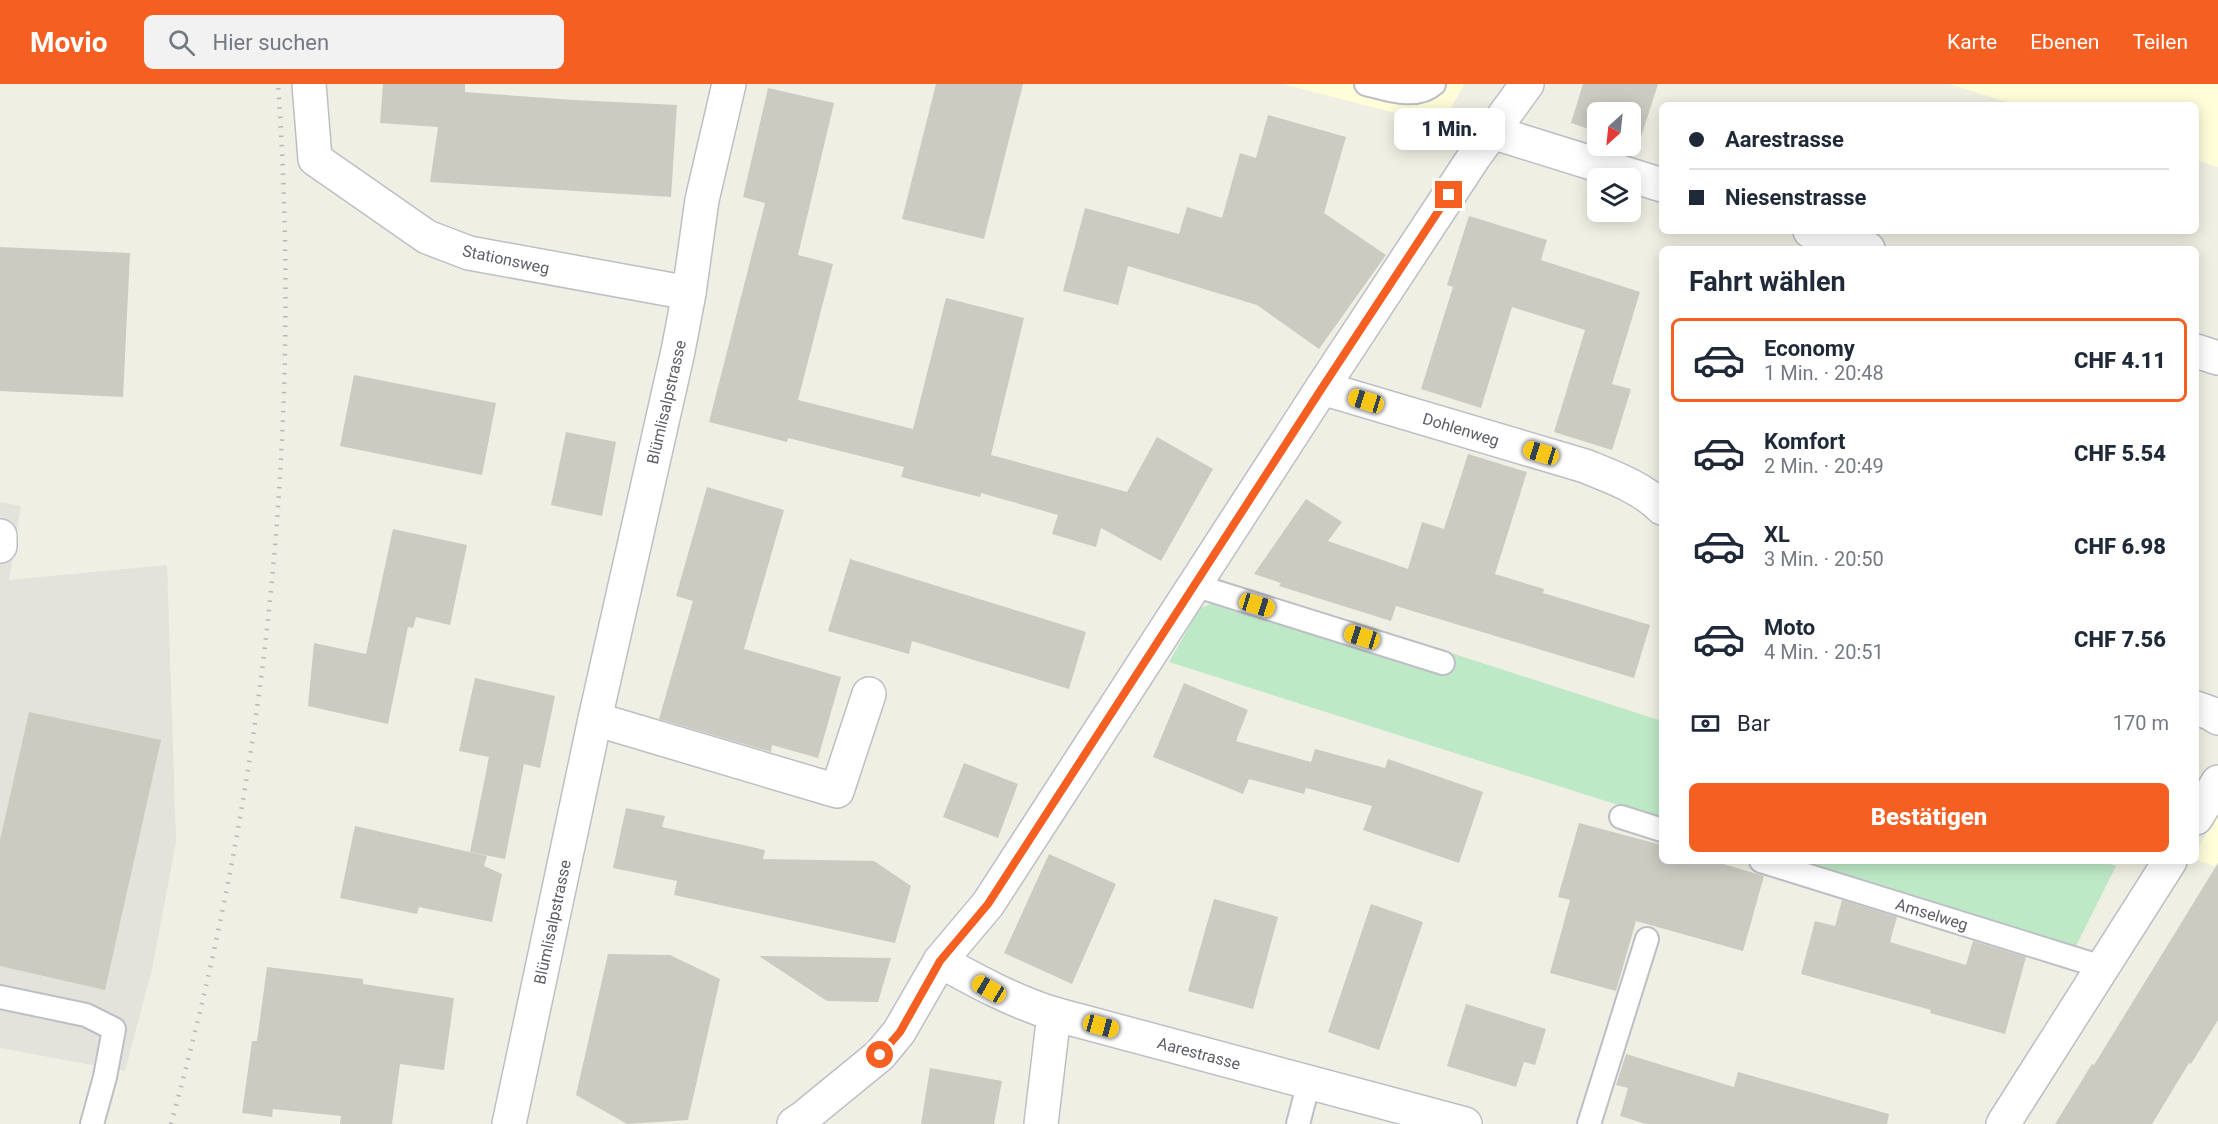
<!DOCTYPE html>
<html lang="de">
<meta charset="utf-8">
<style>
:root{--surface:#fff;--page:#f2f2f3;--text:#1f2937;--muted:#747a83;--line:#e0e1e3;--accent:#f65f22}
body{margin:0;font-family:Roboto,sans-serif;background:var(--page);color:var(--text);height:100vh;display:flex;flex-direction:column;font-size:22px;white-space:nowrap}
*{box-sizing:border-box;margin:0}
p{font-size:20px;color:var(--muted)}
.icon{flex:none;width:33px;height:33px;fill:none;stroke:currentColor;stroke-width:2;stroke-linecap:round;stroke-linejoin:round}
.map{position:relative;flex:1;overflow:hidden}
.details{position:absolute;left:1659px;top:162px;width:540px;height:618px;display:flex;flex-direction:column;background:var(--surface);border-radius:9px;box-shadow:0 3px 15px #0003}
.details>*{flex:none}
.guide{position:absolute;left:1659px;top:18px;width:540px;height:132px;border-radius:9px;box-shadow:0 3px 15px #0003;display:grid;align-content:center;height:132px;padding:0 30px;background:var(--surface)}
.needle{width:39px;rotate:207deg}
.controls{position:absolute;left:1587px;top:18px;display:grid;gap:12px}
.controls a{display:grid;place-items:center;width:54px;height:54px;border-radius:9px;background:var(--surface);box-shadow:0 3px 15px #0003;font-size:30px}
.end{position:absolute;width:27px;height:27px;margin:-14px;border:8px solid #f65f22;background:#fff;box-shadow:0 0 0 3px #fff}
.from{border-radius:50%}
.bubble{position:absolute;height:42px;border-radius:9px;background:var(--surface);box-shadow:0 3px 15px #0003;font-size:20px;font-weight:800;line-height:42px;text-align:center}
.car{position:absolute;width:18px;height:36px;margin:-18px -9px;border-radius:8px;box-shadow:0 0 4px 2px #0007;background:linear-gradient(#f5c518 24%,#345 0 40%,#f5c518 0 76%,#345 0 86%,#f5c518 0)}
.guide b{display:flex;align-items:center;gap:21px;height:57px;font-size:22px}
.guide b+b{border-top:2px solid var(--line)}
.guide i{width:15px;height:15px;background:var(--text)}
ul{padding:0;list-style:none}
li{display:flex;align-items:center;gap:18px;height:84px;margin:0 12px 9px;padding:0 18px;border:3px solid transparent;border-radius:9px}
li div{flex:1}
li b{display:block;font-size:22px}
li em{font-style:normal;font-weight:800}
li.current{border-color:var(--accent)}
li>.icon{width:54px;height:54px;stroke-width:1.5}
h2{padding:0 30px;font-size:27px;line-height:72px}
.pay{display:flex;align-items:center;gap:15px;height:66px;padding:0 30px;font-size:22px}
.pay p{margin-inline-start:auto}
.primary-button{display:flex;gap:12px;margin-top:auto;padding:12px 30px}
.primary-button a{flex:1;height:69px;border-radius:9px;background:var(--accent);color:#fff;font-size:24px;font-weight:800;line-height:69px;text-align:center}
header{display:flex;align-items:center;gap:36px;box-sizing:border-box;height:84px;padding:0 30px;background:var(--accent);color:#fff}
header strong{font-size:28px}
nav{display:flex;gap:33px;margin-inline-start:auto;font-size:21px}
.search{width:420px;height:54px;background:var(--page);display:flex;align-items:center;gap:15px;box-sizing:border-box;padding:0 21px;border-radius:9px;color:var(--muted);font-size:22px}
.map>svg:first-child{display:block}
</style>
<header>
<strong>Movio</strong>
<div class="search"><svg class="icon" aria-label="search" viewBox="0 0 24 24"><circle cx="10" cy="10" r="6"/><path d="M15 15l6 6"/></svg>Hier suchen</div>
<nav><a>Karte</a><a>Ebenen</a><a>Teilen</a></nav>
</header>
<div class="map">
<svg width="2218" height="1040" viewBox="0 0 2218 1040">
<rect width="100%" height="100%" fill="#efefe3"/>
<!-- commercial -->
<g fill="#fffed9">
<polygon points="1283,0 1464,0 1442,41"/>
<polygon points="1949,0 2218,0 2218,83 2196,76 2196,21 2017,21"/>
<polygon points="2218,729 2218,783 2196,776 2196,767"/>
</g>
<!-- industrial -->
<polygon fill="#e3e2db" points="0,418 21,422 9,496 167,481 176,758 152,885 125,987 0,964"/>
<!-- green -->
<g fill="#bee9c7">
<polygon points="1211,520 1222,521 1441,589 1448,568 1662,637 1662,735 1169,578 1200,524"/>
<polygon points="1795,777 2101,777 2116,782 2074,866"/>
</g>
<!-- building -->
<g fill="#cccbc2">
<polygon points="383,0 465,0 465,8 574,16 677,21 671,113 430,98 438,43 380,39"/>
<polygon points="936,0 1023,0 984,155 902,135"/>
<polygon points="1583,0 1658,0 1640,56 1630,56 1630,28 1598,28 1598,48 1571,39"/>
<polygon points="768,4 834,19 798,171 833,180 798,316 913,345 946,214 1024,234 991,371 1127,408 1157,353 1213,385 1161,477 1101,444 1096,463 1052,450 1058,431 981,409 980,413 901,393 904,383 788,354 787,358 709,338 765,119 743,113"/>
<polygon points="1268,31 1346,53 1324,129 1386,171 1319,265 1257,221 1128,182 1118,221 1063,207 1085,124 1179,150 1187,123 1222,134 1240,69 1256,74"/>
<polygon points="1469,132 1547,156 1541,176 1640,208 1612,300 1631,305 1612,366 1554,348 1585,246 1512,223 1481,324 1421,305 1453,203 1447,201"/>
<polygon points="0,163 130,169 123,313 0,307"/>
<polygon points="354,291 496,319 482,391 340,362"/>
<polygon points="566,348 616,358 602,432 551,421"/>
<polygon points="1468,370 1527,388 1495,490 1544,505 1543,509 1650,541 1634,594 1396,522 1391,537 1279,502 1281,499 1254,490 1306,415 1342,438 1328,457 1408,485 1422,438 1444,445"/>
<polygon points="707,403 784,426 744,565 841,593 818,674 772,661 771,668 659,635 693,517 676,512"/>
<polygon points="393,445 467,461 450,541 416,533 413,544 408,543 388,640 308,622 314,559 366,570"/>
<polygon points="850,475 1086,548 1069,605 912,557 909,570 828,547"/>
<polygon points="475,594 555,612 540,684 524,680 505,775 470,768 489,673 459,667"/>
<polygon points="1184,599 1248,626 1236,657 1311,678 1315,665 1385,684 1388,675 1483,708 1459,779 1363,746 1372,722 1306,704 1304,710 1249,695 1243,710 1153,673"/>
<polygon points="29,628 161,656 105,906 0,882 0,756"/>
<polygon points="964,679 1018,700 998,754 943,733"/>
<polygon points="626,724 665,732 662,743 765,766 763,775 874,777 911,802 895,859 674,811 677,797 613,784"/>
<polygon points="1579,739 1662,761 1662,777 1713,777 1764,792 1743,867 1636,837 1616,907 1550,889 1570,816 1558,813"/>
<polygon points="355,742 487,772 484,782 502,790 492,838 419,823 417,830 340,814"/>
<polygon points="1049,770 1116,800 1072,900 1004,869"/>
<polygon points="2218,779 2218,936 2191,980 2189,979 2152,1040 2055,1040 2092,980 2094,981"/>
<polygon points="1214,815 1278,833 1253,925 1188,907"/>
<polygon points="1842,816 1897,833 1890,858 1966,881 1973,857 2026,873 2005,950 1930,929 1931,926 1801,890 1815,837 1835,842"/>
<polygon points="1371,820 1423,838 1379,966 1328,948"/>
<polygon points="608,870 670,871 720,895 688,1036 627,1040 576,1011"/>
<polygon points="759,872 891,874 878,918 827,917"/>
<polygon points="267,883 363,895 363,900 454,914 444,986 400,980 392,1040 340,1040 341,1032 273,1025 272,1033 242,1029 252,957 257,957"/>
<polygon points="1466,920 1546,945 1535,981 1524,978 1516,1003 1447,982"/>
<polygon points="1626,970 1734,1003 1738,988 1889,1030 1887,1040 1646,1040 1620,1032 1628,1004 1616,1001"/>
<polygon points="930,984 1002,997 994,1040 921,1040"/>
</g>
<g fill="none" stroke-linecap="round" stroke-linejoin="round">
<!-- service casing -->
<g stroke="#bdbfc6" stroke-width="26">
<g id="service">
<path d="M1366,0C1387,5 1416,16 1434,0"/>
<polyline points="1194,501 1443,579"/>
<polyline points="1621,733 1662,746"/>
<polyline points="1761,777 2102,883"/>
<polyline points="0,913 86,931 114,945 105,993 92,1040"/>
<polyline points="1298,1040 1309,998"/>
<polyline points="1589,1040 1647,855"/>
</g>
</g>
<!-- minor casing -->
<g stroke="#bdbfc6" stroke-width="36">
<g id="minor">
<polyline points="309,0 315,75 427,153 469,169 689,209"/>
<polyline points="1492,48 1662,101"/>
<polyline points="1810,147 1868,165"/>
<polyline points="2196,267 2218,274"/>
<path d="M1322,304L1585,382C1612,393 1641,403 1662,424"/>
<polyline points="0,452 0,462"/>
<polyline points="2196,624 2210,629 2218,634"/>
<polyline points="595,635 837,707 869,610"/>
<polyline points="2196,734 2218,698"/>
<path d="M940,877C978,898 1013,917 1054,930L1465,1040"/>
<polyline points="794,1040 803,1034 880,971 899,948 940,877 988,820 1322,304 1474,73 1527,0"/>
<polyline points="1041,1040 1054,930"/>
<polyline points="2003,1040 2170,777"/>
</g>
</g>
<!-- tertiary casing -->
<g stroke="#bdbfc6" stroke-width="36">
<polyline id="tertiary" points="509,1040 595,635 678,267 689,209 702,116 729,0"/>
</g>
<!-- service -->
<use href="#service" stroke="#fff" stroke-width="22"/>
<!-- minor -->
<use href="#minor" stroke="#fff" stroke-width="33"/>
<!-- tertiary -->
<use href="#tertiary" stroke="#fff" stroke-width="33"/>
<!-- rail -->
<path stroke="#b7b7b8" stroke-width="4.5" stroke-dasharray="1.5 8" stroke-linecap="butt" d="M171,1040C265,700 303,352 278,0"/>
</g>
<g fill="none" stroke-linecap="round" stroke-linejoin="round">
<!-- route -->
<polyline stroke="#f65f22" stroke-width="8" points="880,971 900,948 940,877 988,820 1322,304 1449,111"/>
</g>
<g text-anchor="middle" stroke-width="5" stroke-linejoin="round" paint-order="stroke">
<!-- street labels -->
<g font-size="16" fill="#5b5e65" stroke="#fff">
<text transform="translate(506 175) rotate(12)" y="6">Stationsweg</text>
<text transform="translate(666 318) rotate(-77)" y="6">Blümlisalpstrasse</text>
<text transform="translate(1461 345) rotate(17)" y="6">Dohlenweg</text>
<text transform="translate(1932 830) rotate(17)" y="6">Amselweg</text>
<text transform="translate(552 838) rotate(-78)" y="6">Blümlisalpstrasse</text>
<text transform="translate(1199 969) rotate(15)" y="6">Aarestrasse</text>
</g>
</g>
</svg>
<div class="controls">
<a><svg class="needle" viewBox="-14 -14 28 28"><path d="M0-13l5 13h-10z" fill="#e53935"/><path d="M0 13l5-13h-10z" fill="#747a83"/></svg></a>
<a><svg class="icon" aria-label="layers" viewBox="0 0 24 24"><path d="M12 4l9 5-9 5-9-5zM3 14l9 5 9-5"/></svg></a>
</div>
<i class="end from" style="left:880px;top:971px"></i>
<i class="end" style="left:1449px;top:111px"></i>
<div class="bubble" style="left:1394px;top:24px;width:111px">1 Min.</div>
<i class="car" style="left:1366px;top:317px;rotate:287deg"></i>
<i class="car" style="left:1541px;top:369px;rotate:287deg"></i>
<i class="car" style="left:1257px;top:521px;rotate:107deg"></i>
<i class="car" style="left:1362px;top:553px;rotate:287deg"></i>
<i class="car" style="left:989px;top:905px;rotate:300deg"></i>
<i class="car" style="left:1101px;top:942px;rotate:105deg"></i>
<div class="guide">
<b><i class="from"></i>Aarestrasse</b>
<b><i></i>Niesenstrasse</b>
</div>
<section class="details">
<h2>Fahrt wählen</h2>
<ul>
<li class="current"><svg class="icon" aria-label="car" viewBox="0 0 24 24"><path d="M5 17H2v-5l4-1 3-4h7l3 4 3 1v5h-3M9 17h6M6 11h13"/><circle cx="7" cy="17" r="2"/><circle cx="17" cy="17" r="2"/></svg><div><b>Economy</b><p>1 Min. · 20:48</p></div><em>CHF 4.11</em></li>
<li><svg class="icon" aria-label="car" viewBox="0 0 24 24"><path d="M5 17H2v-5l4-1 3-4h7l3 4 3 1v5h-3M9 17h6M6 11h13"/><circle cx="7" cy="17" r="2"/><circle cx="17" cy="17" r="2"/></svg><div><b>Komfort</b><p>2 Min. · 20:49</p></div><em>CHF 5.54</em></li>
<li><svg class="icon" aria-label="car" viewBox="0 0 24 24"><path d="M5 17H2v-5l4-1 3-4h7l3 4 3 1v5h-3M9 17h6M6 11h13"/><circle cx="7" cy="17" r="2"/><circle cx="17" cy="17" r="2"/></svg><div><b>XL</b><p>3 Min. · 20:50</p></div><em>CHF 6.98</em></li>
<li><svg class="icon" aria-label="car" viewBox="0 0 24 24"><path d="M5 17H2v-5l4-1 3-4h7l3 4 3 1v5h-3M9 17h6M6 11h13"/><circle cx="7" cy="17" r="2"/><circle cx="17" cy="17" r="2"/></svg><div><b>Moto</b><p>4 Min. · 20:51</p></div><em>CHF 7.56</em></li>
</ul>
<div class="pay"><svg class="icon" aria-label="cash" viewBox="0 0 24 24"><path d="M3 7h18v10H3z"/><circle cx="12" cy="12" r="2"/></svg>Bar<p>170 m</p></div>
<div class="primary-button"><a>Bestätigen</a></div>
</section>
</div>
